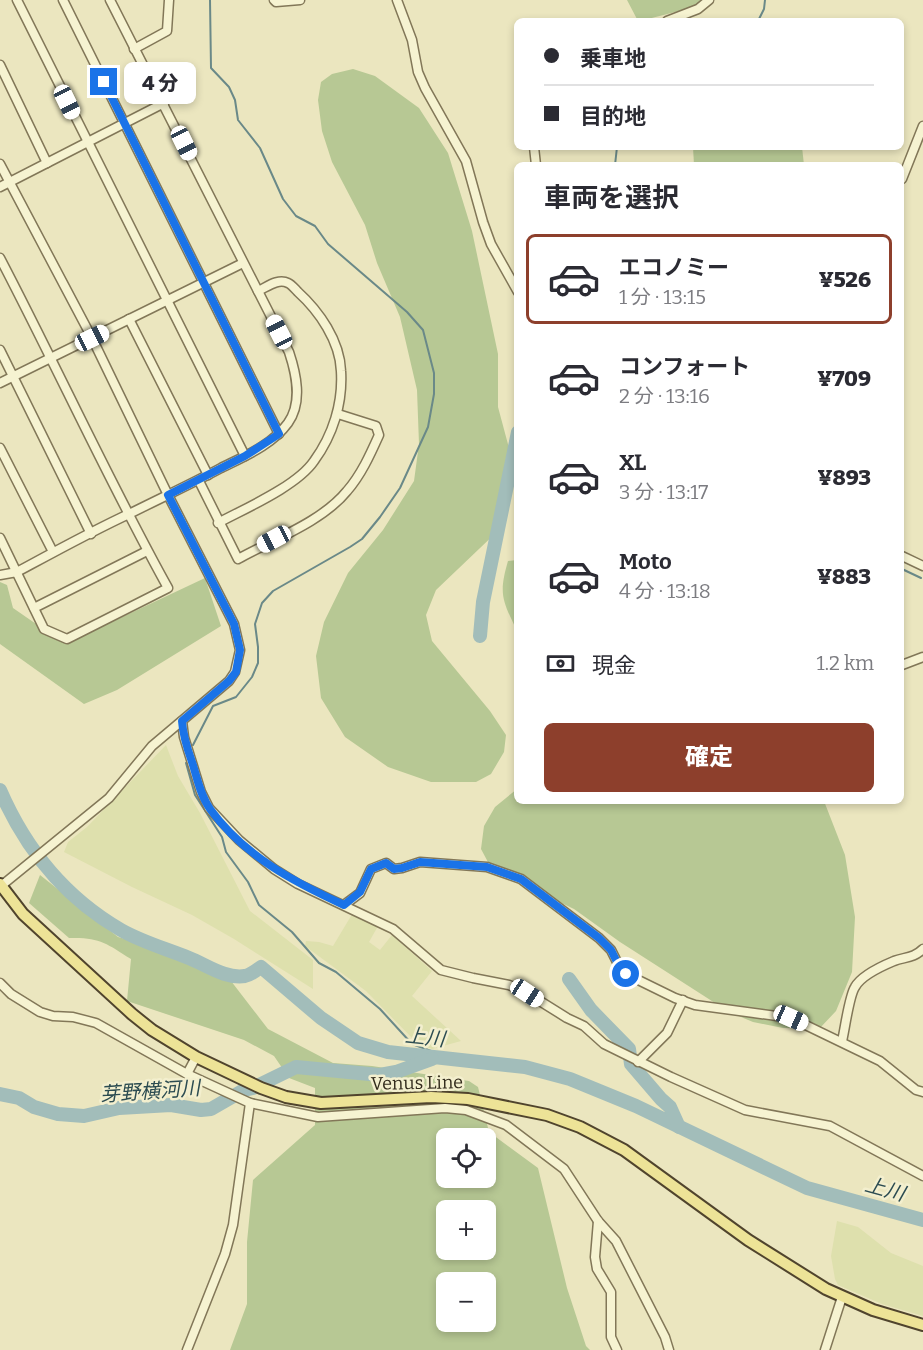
<!DOCTYPE html>
<html lang="ja">
<meta charset="utf-8">
<style>
:root{--surface:#fff;--page:#f2f2f3;--text:#2b2b33;--muted:#7c7c81;--line:#e1e1e2;--accent:#8d3f2c}
body{margin:0;font-family:Bitter,"Noto Sans JP",serif;background:var(--page);color:var(--text);height:100vh;display:flex;flex-direction:column;font-size:22px;white-space:nowrap}
*{box-sizing:border-box;margin:0}
p{font-size:20px;color:var(--muted)}
.icon{flex:none;width:33px;height:33px;fill:none;stroke:currentColor;stroke-width:2;stroke-linecap:round;stroke-linejoin:round}
.map{position:relative;flex:1;overflow:hidden}
.drawer{position:absolute;left:514px;top:162px;width:390px;height:642px;display:flex;flex-direction:column;background:var(--surface);border-radius:9px;box-shadow:0 3px 9px #0003}
.drawer>*{flex:none}
.guide{position:absolute;left:514px;top:18px;width:390px;height:132px;border-radius:9px;box-shadow:0 3px 9px #0003;display:grid;align-content:center;height:132px;padding:0 30px;background:var(--surface)}
.buttons{position:absolute;left:436px;top:1128px;display:grid;gap:12px}
.buttons a{display:grid;place-items:center;width:60px;height:60px;border-radius:9px;background:var(--surface);box-shadow:0 3px 9px #0003;font-size:30px}
.end{position:absolute;width:27px;height:27px;margin:-14px;border:8px solid #1a73e8;background:#fff;box-shadow:0 0 0 3px #fff}
.from{border-radius:50%}
.bubble{position:absolute;height:42px;border-radius:9px;background:var(--surface);box-shadow:0 3px 9px #0003;font-size:20px;font-weight:800;line-height:42px;text-align:center}
.car{position:absolute;width:18px;height:36px;margin:-18px -9px;border-radius:8px;box-shadow:0 0 4px 2px #0007;background:linear-gradient(#fff 24%,#345 0 40%,#fff 0 76%,#345 0 86%,#fff 0)}
.guide b{display:flex;align-items:center;gap:21px;height:57px;font-size:22px}
.guide b+b{border-top:2px solid var(--line)}
.guide i{width:15px;height:15px;background:var(--text)}
ul{padding:0;list-style:none}
li{display:flex;align-items:center;gap:18px;height:90px;margin:0 12px 9px;padding:0 18px;border:3px solid transparent;border-radius:9px}
li div{flex:1}
li b{display:block;font-size:22px}
li em{font-style:normal;font-weight:800}
li.current{border-color:var(--accent)}
li>.icon{width:54px;height:54px;stroke-width:1.5}
h2{padding:0 30px;font-size:27px;line-height:72px}
.pay{display:flex;align-items:center;gap:15px;height:66px;padding:0 30px;font-size:22px}
.pay p{margin-inline-start:auto}
.cta{display:flex;gap:12px;margin-top:auto;padding:12px 30px}
.cta a{flex:1;height:69px;border-radius:9px;background:var(--accent);color:#fff;font-size:24px;font-weight:800;line-height:69px;text-align:center}
.map>svg:first-child{display:block}
</style>
<div class="map">
<svg width="923" height="1350" viewBox="0 0 923 1350">
<rect width="100%" height="100%" fill="#ebe6bf"/>
<!-- farmland -->
<g fill="#dee0ad">
<polygon points="166,745 178,776 200,813 250,911 313,960 313,989 234,939 192,915 132,887 64,852 68,842 87,827"/>
<polygon points="354,911 378,926 369,942 380,950 392,935 432,971 412,996 461,1041 432,1049 417,1043 366,991 305,946 306,941 319,942 333,946"/>
<polygon points="837,1221 858,1227 891,1253 923,1266 923,1316 882,1304 838,1285 835,1279 831,1256"/>
</g>
<!-- green -->
<g fill="#b7c894" fill-rule="evenodd">
<polygon points="627,0 705,0 700,13 683,10 640,21 638,21"/>
<polygon points="353,69 375,76 419,108 448,153 472,231 498,354 498,407 513,463 509,501 501,528 436,590 426,615 432,641 490,711 506,735 504,752 491,774 476,782 431,782 388,767 345,737 321,698 316,656 324,622 348,573 383,530 414,481 419,444 417,390 400,317 377,263 365,225 332,162 322,131 318,100 321,82 332,74"/>
<polygon points="693,147 802,147 804,165 694,165"/>
<path d="M517,560H518L517,631C503,601 498,595 508,561Z"/>
<polygon points="205,578 221,626 117,690 84,704 0,644 0,582 7,585 13,608 65,644"/>
<polygon points="517,789 518,801 824,801 845,855 855,917 852,972 836,1011 820,1028 783,1028 753,1022 729,1012 620,942 574,909 513,880 489,864 481,849 484,826 495,807"/>
<path d="M40,875L118,937L178,954L231,981L268,1029L333,1063L372,1066L469,1081L478,1087L489,1132L538,1168L567,1288L586,1346L590,1350H230L247,1304V1242L253,1180L315,1125V1088L289,1078L274,1056L244,1040L127,1001L131,959C106,943 99,937 69,938L29,903ZM447,1138H486V1178H447ZM447,1210H486V1250H447ZM447,1282H486V1322H447Z"/>
</g>
<g fill="none" stroke-linecap="round" stroke-linejoin="round">
<!-- stream -->
<g stroke="#6a8988" stroke-width="2">
<polyline points="758,21 764,9 765,0"/>
<polyline points="615,165 617,147"/>
<polyline points="902,569 921,578"/>
<polyline points="193,745 213,706 236,697 252,677 258,663 258,647 255,624 262,603 273,591 350,547 362,539 380,517 400,488 428,427 434,394 434,373 423,330 407,312 328,244 315,226 296,216 283,199 260,148 238,120 235,100 229,87 211,68 210,0"/>
<polyline points="186,763 195,795 222,837 226,852 248,882 259,905 292,932 319,963 336,972 380,1009 412,1044 431,1051 438,1058"/>
</g>
<!-- river -->
<g stroke="#a2bdba" stroke-width="14">
<polyline points="480,636 483,602 518,432"/>
<path d="M0,790C26,850 64,897 121,930C142,942 167,949 189,958C207,965 225,979 245,976C250,975 257,970 261,967L321,1018L358,1043L388,1052L525,1067L570,1079L636,1106L807,1188L923,1220"/>
<polyline points="569,979 591,1010 629,1049 631,1064 661,1099 670,1107 679,1127"/>
<polyline points="0,1094 19,1098 34,1107 58,1114 84,1116 119,1108 171,1105 201,1110 211,1109 244,1090 253,1088 296,1067 380,1075 396,1072 432,1059"/>
</g>
<!-- minor casing -->
<g stroke="#827758" stroke-width="11">
<g id="minor">
<polyline points="17,0 245,456"/>
<polyline points="63,0 279,434"/>
<polyline points="274,0 276,2 300,0"/>
<polyline points="397,0 412,40 418,72 425,88 466,161 483,222 491,244 518,292"/>
<polyline points="667,21 698,9 709,0"/>
<polyline points="134,49 167,31 169,0"/>
<polyline points="0,65 47,163"/>
<polyline points="534,147 536,165"/>
<polyline points="0,164 92,338 168,495 234,624 240,650 235,672 229,681 152,746 109,798 1,886"/>
<polyline points="902,179 923,126"/>
<polyline points="0,187 164,103"/>
<path d="M0,258C57,367 108,480 168,588L67,639L44,629L0,538"/>
<polyline points="129,319 208,475"/>
<polyline points="0,350 91,534"/>
<polyline points="0,383 243,263"/>
<polyline points="0,448 53,552"/>
<path d="M199,481L238,559C272,540 322,522 347,491C361,475 370,455 379,435L376,426L338,414"/>
<path d="M218,523C246,508 297,486 314,461C333,435 343,403 341,371C340,341 319,311 298,292C295,289 291,284 288,283C278,278 267,287 258,291"/>
<polyline points="902,556 923,566"/>
<path d="M0,575L17,572C54,552 92,531 131,513C161,498 191,484 221,468C245,456 272,445 288,423C303,402 296,373 289,352L110,0"/>
<polyline points="34,608 147,551"/>
<polyline points="902,665 923,657"/>
<polyline points="182,721 184,737 201,792 209,808 239,840 274,869 298,884 393,929 441,970 473,978 509,985 527,993 567,1018 584,1026 604,1044 671,1077 745,1110 830,1126 923,1176"/>
<polyline points="344,905 360,893 371,869 386,863 394,869 402,868 420,862 487,867 521,879 599,938 611,950 620,968 626,974 675,998 695,1005 791,1018 880,1061 916,1090 923,1092"/>
<polyline points="0,983 11,994 40,1012 53,1016 73,1017 96,1023 187,1074 250,1103 318,1117 445,1108 466,1110 506,1125 564,1169 598,1221 616,1241 665,1337 669,1350"/>
<path d="M842,1041C845,1029 849,996 855,987C861,976 882,966 894,961C905,957 914,958 923,949"/>
<polyline points="638,1062 667,1033 683,1000"/>
<polyline points="187,1074 196,1057"/>
<polyline points="598,1221 595,1257 597,1269 611,1292 611,1337 617,1350"/>
<polyline points="187,1350 225,1254 233,1225 250,1103"/>
<polyline points="825,1350 842,1297"/>
</g>
</g>
<!-- major casing -->
<g stroke="#50442d" stroke-width="14">
<polyline id="major" points="0,884 23,914 132,1014 152,1030 196,1057 261,1088 286,1097 321,1103 431,1097 468,1099 547,1115 580,1127 624,1150 748,1240 826,1289 873,1310 923,1325"/>
</g>
<!-- minor -->
<use href="#minor" stroke="#f6f3d1" stroke-width="8"/>
<!-- major -->
<use href="#major" stroke="#ede397" stroke-width="10"/>
</g>
<g fill="none" stroke-linecap="round" stroke-linejoin="round">
<!-- route -->
<path stroke="#1a73e8" stroke-width="8" d="M104,82L279,434L245,456L168,495L234,624L240,650L236,672L229,681L182,721C183,736 187,748 192,762C197,777 200,795 210,809C244,856 294,882 344,905L360,892L371,869L386,863L394,869L402,868L420,862L487,867L521,879L599,938L611,950L620,968L626,974"/>
</g>
<g text-anchor="middle" stroke-width="5" stroke-linejoin="round" paint-order="stroke">
<!-- street labels -->
<g font-size="18" fill="#322b1c" stroke="#f3efce">
<text transform="translate(417 1083) rotate(-1)" y="6">Venus Line</text>
</g>
<!-- water labels -->
<g font-size="20" font-style="italic" fill="#2c4c51" stroke="#f3efce">
<text transform="translate(425 1037) rotate(6)" y="7">上川</text>
<text transform="translate(150 1091) rotate(-4)" y="7">芽野横河川</text>
<text transform="translate(885 1189) rotate(15)" y="7">上川</text>
</g>
</g>
</svg>
<div class="buttons">
<a><svg class="icon" aria-label="locate" viewBox="0 0 24 24"><circle cx="12" cy="12" r="6"/><path d="M12 2v4M12 18v4M2 12h4M18 12h4"/></svg></a>
<a>+</a>
<a>−</a>
</div>
<i class="end from" style="left:626px;top:974px"></i>
<i class="end" style="left:104px;top:82px"></i>
<div class="bubble" style="left:124px;top:62px;width:72px">4 分</div>
<i class="car" style="left:67px;top:102px;rotate:154deg"></i>
<i class="car" style="left:184px;top:143px;rotate:154deg"></i>
<i class="car" style="left:279px;top:332px;rotate:333deg"></i>
<i class="car" style="left:92px;top:338px;rotate:64deg"></i>
<i class="car" style="left:274px;top:539px;rotate:242deg"></i>
<i class="car" style="left:527px;top:993px;rotate:123deg"></i>
<i class="car" style="left:791px;top:1018px;rotate:114deg"></i>
<div class="guide">
<b><i class="from"></i>乗車地</b>
<b><i></i>目的地</b>
</div>
<section class="drawer">
<h2>車両を選択</h2>
<ul>
<li class="current"><svg class="icon" aria-label="car" viewBox="0 0 24 24"><path d="M5 17H2v-5l4-1 3-4h7l3 4 3 1v5h-3M9 17h6M6 11h13"/><circle cx="7" cy="17" r="2"/><circle cx="17" cy="17" r="2"/></svg><div><b>エコノミー</b><p>1 分 · 13:15</p></div><em>¥526</em></li>
<li><svg class="icon" aria-label="car" viewBox="0 0 24 24"><path d="M5 17H2v-5l4-1 3-4h7l3 4 3 1v5h-3M9 17h6M6 11h13"/><circle cx="7" cy="17" r="2"/><circle cx="17" cy="17" r="2"/></svg><div><b>コンフォート</b><p>2 分 · 13:16</p></div><em>¥709</em></li>
<li><svg class="icon" aria-label="car" viewBox="0 0 24 24"><path d="M5 17H2v-5l4-1 3-4h7l3 4 3 1v5h-3M9 17h6M6 11h13"/><circle cx="7" cy="17" r="2"/><circle cx="17" cy="17" r="2"/></svg><div><b>XL</b><p>3 分 · 13:17</p></div><em>¥893</em></li>
<li><svg class="icon" aria-label="car" viewBox="0 0 24 24"><path d="M5 17H2v-5l4-1 3-4h7l3 4 3 1v5h-3M9 17h6M6 11h13"/><circle cx="7" cy="17" r="2"/><circle cx="17" cy="17" r="2"/></svg><div><b>Moto</b><p>4 分 · 13:18</p></div><em>¥883</em></li>
</ul>
<div class="pay"><svg class="icon" aria-label="cash" viewBox="0 0 24 24"><path d="M3 7h18v10H3z"/><circle cx="12" cy="12" r="2"/></svg>現金<p>1.2 km</p></div>
<div class="cta"><a>確定</a></div>
</section>
</div>
